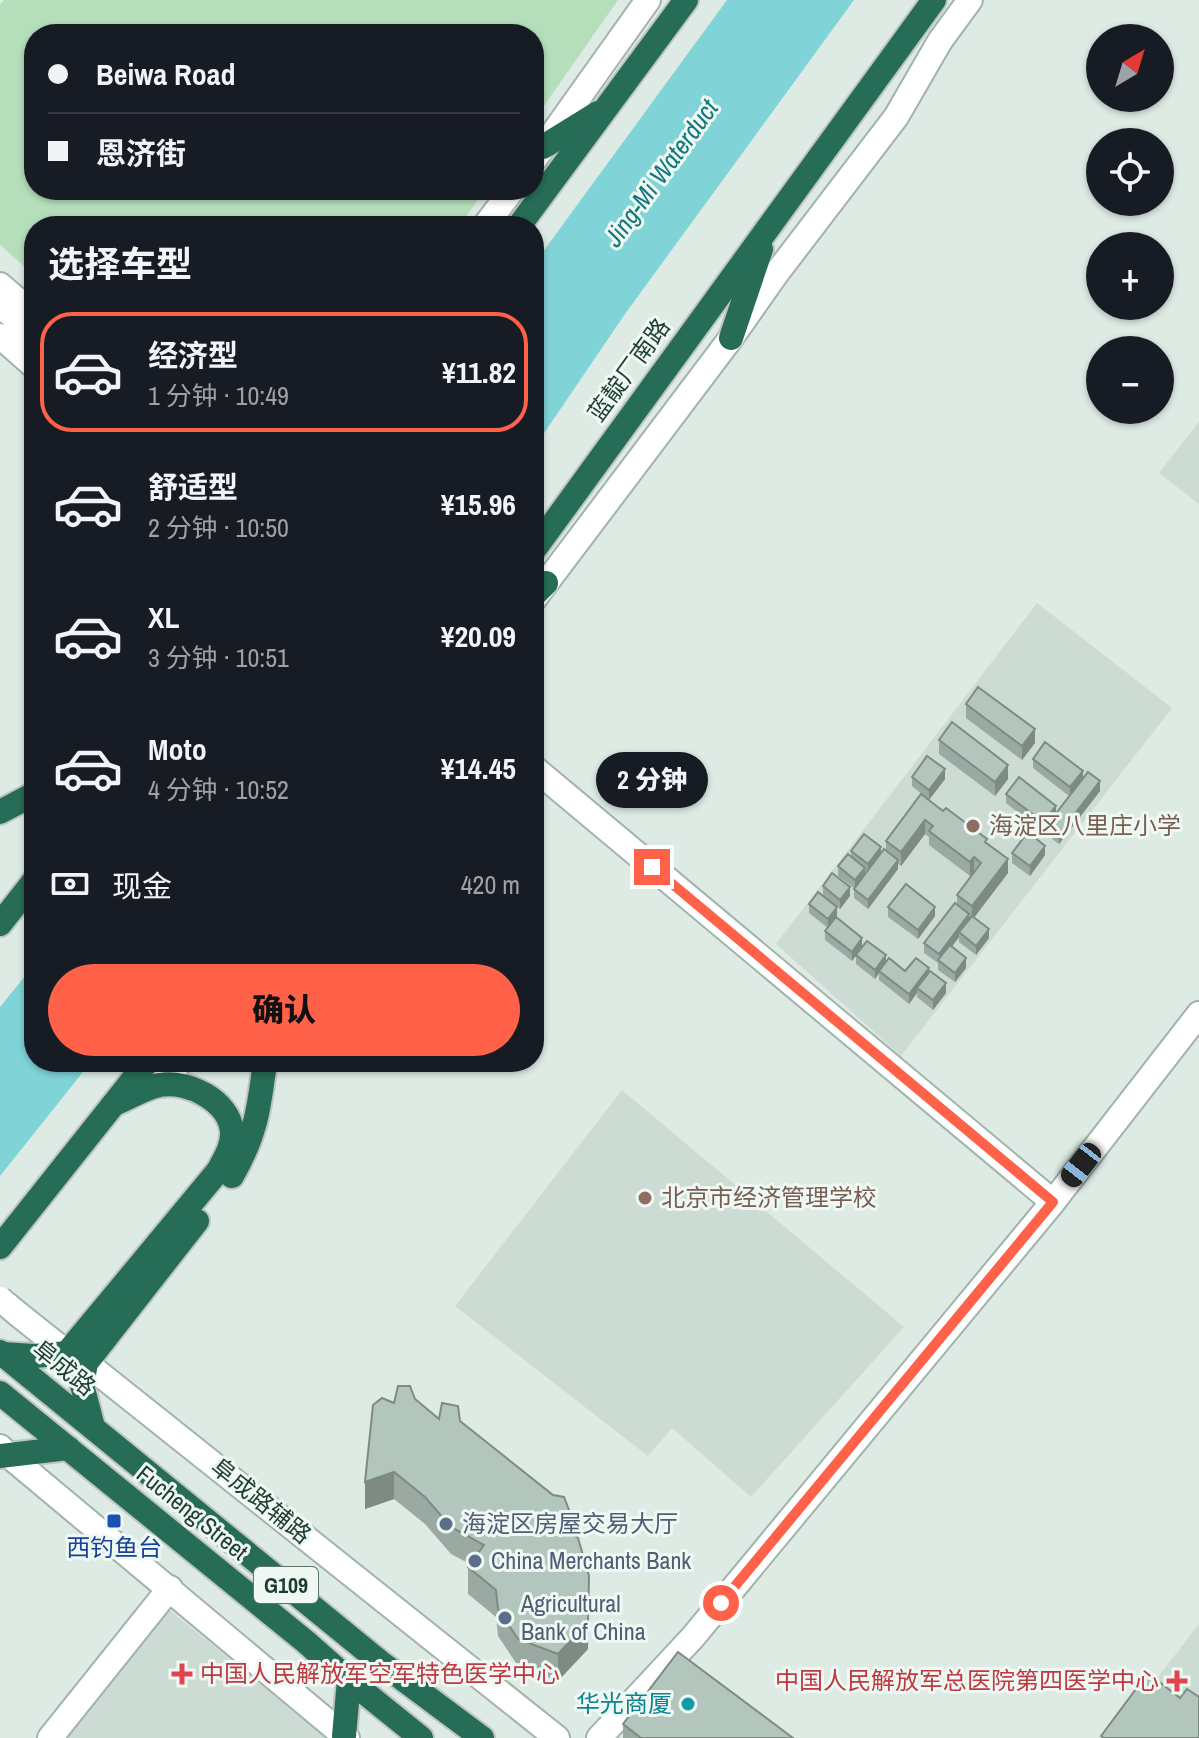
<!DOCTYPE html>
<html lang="zh">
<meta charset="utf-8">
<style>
:root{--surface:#171b24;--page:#20242c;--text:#f1f3f6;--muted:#9ea1a6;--line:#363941;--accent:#ff6149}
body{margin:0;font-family:"Archivo Narrow","Noto Sans SC",sans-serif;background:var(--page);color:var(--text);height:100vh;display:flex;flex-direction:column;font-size:30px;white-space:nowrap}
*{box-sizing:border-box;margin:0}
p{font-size:26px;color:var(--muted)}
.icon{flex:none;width:44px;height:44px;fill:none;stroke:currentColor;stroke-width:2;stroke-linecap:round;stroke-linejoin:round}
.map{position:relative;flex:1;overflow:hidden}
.panel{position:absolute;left:24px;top:216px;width:520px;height:856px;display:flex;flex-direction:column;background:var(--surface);border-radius:32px;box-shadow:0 2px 6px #0004}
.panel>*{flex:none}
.banner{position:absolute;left:24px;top:24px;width:520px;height:176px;border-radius:32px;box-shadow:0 2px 6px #0004;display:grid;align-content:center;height:176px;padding:0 24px;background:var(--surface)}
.needle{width:52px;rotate:38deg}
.fabs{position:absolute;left:1086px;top:24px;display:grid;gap:16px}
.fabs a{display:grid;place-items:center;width:88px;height:88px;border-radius:50%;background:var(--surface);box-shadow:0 2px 6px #0004;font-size:40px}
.end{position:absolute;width:36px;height:36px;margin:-18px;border:10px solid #ff6149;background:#fff;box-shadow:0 0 0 4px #fff}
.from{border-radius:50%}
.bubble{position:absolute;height:56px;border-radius:28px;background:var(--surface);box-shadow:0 2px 6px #0004;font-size:26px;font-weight:800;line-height:56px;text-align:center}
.car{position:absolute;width:24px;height:48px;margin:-24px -12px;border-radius:10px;box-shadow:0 0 6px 2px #0007;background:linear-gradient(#222 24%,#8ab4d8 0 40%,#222 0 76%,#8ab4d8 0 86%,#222 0)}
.banner b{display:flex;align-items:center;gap:28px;height:76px;font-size:30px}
.banner b+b{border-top:2px solid var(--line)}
.banner i{width:20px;height:20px;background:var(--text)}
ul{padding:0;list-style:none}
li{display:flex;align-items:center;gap:24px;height:120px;margin:0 16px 12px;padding:0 8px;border:4px solid transparent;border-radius:32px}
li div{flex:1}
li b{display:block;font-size:30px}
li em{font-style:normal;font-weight:800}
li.selected{border-color:var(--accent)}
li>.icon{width:72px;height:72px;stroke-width:1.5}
h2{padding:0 24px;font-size:36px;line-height:96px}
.pay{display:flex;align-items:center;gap:20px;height:88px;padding:0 24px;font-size:30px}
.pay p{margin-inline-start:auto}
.action{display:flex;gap:16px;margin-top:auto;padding:16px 24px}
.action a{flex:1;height:92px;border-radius:48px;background:var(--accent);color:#111;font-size:32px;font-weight:800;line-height:92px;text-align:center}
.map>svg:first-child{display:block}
</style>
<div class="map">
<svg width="1199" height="1738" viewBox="0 0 1199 1738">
<rect width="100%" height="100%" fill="#deebe4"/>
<!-- built -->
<g fill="#ccdbd3">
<polygon points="1199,422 1199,504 1159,473"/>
<polygon points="1037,603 1172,708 901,1056 776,944"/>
<polygon points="622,1090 904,1327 751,1497 672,1428 648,1456 455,1306"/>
<polygon points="168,1609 327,1738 66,1738"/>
<polygon points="1199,1624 1199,1738 1111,1738"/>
</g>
<!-- green -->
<polygon fill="#b5dfbb" points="4,0 618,0 534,120 534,34 34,34 34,190 485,190 459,226 34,226 34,275 0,245 0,5"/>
<!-- water -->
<g fill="#80d3d6">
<polygon points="727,0 854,0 625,314 534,448 534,264"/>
<polygon points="34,965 34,1062 91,1062 0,1176 0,1007"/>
</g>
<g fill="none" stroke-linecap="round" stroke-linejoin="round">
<!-- minor casing -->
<g stroke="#a1b3ab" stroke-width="28">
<g id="minor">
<polyline points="534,160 648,0"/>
<polyline points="485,226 512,190"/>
<polyline points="0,285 29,310"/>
<polyline points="0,305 34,335"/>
<polyline points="0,336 34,366"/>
<polyline points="534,599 731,338 776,274 896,117 940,41 970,0"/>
<polyline points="534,768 1053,1202"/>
<polyline points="161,1085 180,1062"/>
<polyline points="18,1314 67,1353 86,1363 557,1738"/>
<polyline points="0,1447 7,1454 347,1738"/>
<polyline points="50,1738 170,1588"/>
<polyline points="599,1738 693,1637 1053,1202 1199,1014"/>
</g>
</g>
<!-- highway casing -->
<g stroke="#bcc5c1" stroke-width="28">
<g id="highway">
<polyline points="543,147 598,113"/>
<polyline points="519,226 686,0"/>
<polyline points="731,338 761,249"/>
<polyline points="534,550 934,0"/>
<polyline points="534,595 546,583"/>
<polyline points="0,812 34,794"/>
<polyline points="0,924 34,881"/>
<path d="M232,1176C256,1134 259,1109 265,1062"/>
<polyline points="0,1247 147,1062"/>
<polyline points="0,1352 380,1662 482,1738"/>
<path d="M2,1354L34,1356L67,1353L218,1171C225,1158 233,1146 232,1131C229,1101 188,1080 160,1085C146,1087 127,1099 114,1104"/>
<polyline points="0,1393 306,1642 349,1680 421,1738"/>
<polyline points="93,1427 82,1385 86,1363 197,1221"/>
<polyline points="0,1456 68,1448"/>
<polyline points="344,1736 349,1680"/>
</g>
</g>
<!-- minor -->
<use href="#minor" stroke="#fff" stroke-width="24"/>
<!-- highway -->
<use href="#highway" stroke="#276c56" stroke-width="24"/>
<!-- minor-bridge casing -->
<g stroke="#a1b3ab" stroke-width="28" stroke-linecap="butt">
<polyline id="minor-bridge" points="0,1299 18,1314"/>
</g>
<!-- minor-bridge -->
<use href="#minor-bridge" stroke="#fff" stroke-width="24"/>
</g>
<!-- wall -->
<g fill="#9aaaa3">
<polygon points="966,704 1035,743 1022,760 966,718"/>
<polygon points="939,740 1008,779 995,796 939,754"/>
<polygon points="1033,759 1083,779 1100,791 1059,844 1047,835 1047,828 1043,832 1006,803 1006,794 1056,813 1069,796 1033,768"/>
<polygon points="912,777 945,779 929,800 912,786"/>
<polygon points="921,794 987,843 1008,873 974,918 989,938 976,955 959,942 959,937 952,947 966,968 955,982 938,970 938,963 924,953 924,943 957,905 957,895 974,872 970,876 929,845 929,837 925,834 901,866 898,864 898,869 868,909 854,898 854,888 838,876 838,866 851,857 851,851 881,852 886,850 886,841"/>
<polygon points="1012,853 1045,855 1030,876 1012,863"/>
<polygon points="823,886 850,896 840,909 823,896"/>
<polygon points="809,904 837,917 836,918 862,946 886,963 905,971 929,971 946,993 933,1010 917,997 917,993 909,1004 879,980 879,973 875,979 856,964 856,956 852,961 825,940 825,931 828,928 809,913"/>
<polygon points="888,907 935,916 918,939 888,917"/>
<polygon points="415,1399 439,1419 460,1421 569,1530 589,1603 588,1649 558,1681 518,1666 498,1636 496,1617 468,1594 468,1567 470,1564 451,1554 425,1524 394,1499 365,1509 394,1403"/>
<polygon points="623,1724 793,1738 623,1738"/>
</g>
<!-- shaded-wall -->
<g fill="#7d8b84">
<polygon points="1035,729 1035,743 1022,760 1022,746"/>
<polygon points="1008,765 1008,779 995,796 995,782"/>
<polygon points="945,769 945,779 929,800 929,790"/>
<polygon points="1083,771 1083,780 1070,797 1070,787"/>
<polygon points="1100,781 1100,791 1059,844 1059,834"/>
<polygon points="1056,806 1056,815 1047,825 1047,828 1043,832 1043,822"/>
<polygon points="925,820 925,834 901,866 901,852"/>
<polygon points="1045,846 1045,855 1030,876 1030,866"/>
<polygon points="881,847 881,857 868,873 868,864"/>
<polygon points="974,857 974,871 970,876 970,862"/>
<polygon points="1008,859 1008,873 972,920 972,906"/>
<polygon points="898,860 898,869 868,909 868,900"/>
<polygon points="865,868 865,877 855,890 855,880"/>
<polygon points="850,887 850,896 840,909 840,900"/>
<polygon points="837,907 837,917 828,928 828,919"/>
<polygon points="935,907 935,916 918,939 918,930"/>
<polygon points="969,914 969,924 959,932 959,937 940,962 939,960 939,954"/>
<polygon points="989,929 989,938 976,955 976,946"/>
<polygon points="862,938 862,948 852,961 852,952"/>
<polygon points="886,955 886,965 879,971 879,973 875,979 875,970"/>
<polygon points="966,958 966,968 955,982 955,973"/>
<polygon points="929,968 929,977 917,988 917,993 909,1004 909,994"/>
<polygon points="946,983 946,993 933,1010 933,1000"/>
<polygon points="394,1472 394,1499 365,1509 365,1482"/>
<polygon points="569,1510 569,1537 560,1522"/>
<polygon points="589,1576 588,1649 558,1681 558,1654"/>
</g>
<!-- building -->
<g fill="#b3c6bd" stroke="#7d8b84" stroke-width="2">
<polygon points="978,687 1035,729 1022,746 966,704"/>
<polygon points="952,722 1008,765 995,782 939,740"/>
<polygon points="1045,742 1083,771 1070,787 1033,759"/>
<polygon points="927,756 945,769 929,790 912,777"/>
<polygon points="1088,772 1100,781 1059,834 1047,825"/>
<polygon points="1019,777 1056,806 1043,822 1006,794"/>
<polygon points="921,794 943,811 946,808 987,839 985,842 1008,859 972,906 957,895 981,863 974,857 970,862 929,831 933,826 925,820 901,852 886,841"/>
<polygon points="1028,832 1045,846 1030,866 1012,853"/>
<polygon points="864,834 881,847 868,864 851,851"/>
<polygon points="884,849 898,860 868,900 854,889"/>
<polygon points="848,854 865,868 855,880 838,866"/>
<polygon points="832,873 850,887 840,900 823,886"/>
<polygon points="906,884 935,907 918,930 888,907"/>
<polygon points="818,892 837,907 828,919 809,904"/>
<polygon points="955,903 969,914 939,954 924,943"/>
<polygon points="972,916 989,929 976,946 959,932"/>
<polygon points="836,917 862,938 852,952 825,931"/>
<polygon points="867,941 886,955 875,970 856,955"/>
<polygon points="950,945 966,958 955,973 938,960"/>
<polygon points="889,958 905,971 916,958 929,968 909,994 879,971"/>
<polygon points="930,971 946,983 933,1000 917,988"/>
<polygon points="398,1386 410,1386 415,1399 439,1419 442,1403 458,1406 460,1421 553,1495 564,1497 569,1510 560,1522 578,1538 589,1576 588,1622 558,1654 518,1639 498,1609 496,1590 468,1567 484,1545 451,1527 425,1497 394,1472 365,1482 373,1405 382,1398 394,1403"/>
<polygon points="678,1652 793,1738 641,1738 623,1724"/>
<polygon points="1148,1673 1180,1698 1187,1689 1199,1697 1199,1738 1104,1738 1101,1736"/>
</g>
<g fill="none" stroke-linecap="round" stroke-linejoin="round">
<!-- route -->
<polyline stroke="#ff6149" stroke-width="10" points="652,867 1053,1202 721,1603"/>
</g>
<!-- markers -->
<g fill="#8d6e63" stroke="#eff8f2" stroke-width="3">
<circle cx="973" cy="826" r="8"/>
<circle cx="645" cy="1198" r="8"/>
</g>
<rect fill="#1a4fb4" stroke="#eff8f2" stroke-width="3" x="106" y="1513" width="16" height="16" rx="4"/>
<g fill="#5c6f8a" stroke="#eff8f2" stroke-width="3">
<circle cx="446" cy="1524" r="8"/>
<circle cx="475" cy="1561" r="8"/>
<circle cx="505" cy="1618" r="8"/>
</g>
<g fill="#e0444e" stroke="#eff8f2" stroke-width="3">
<path d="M178 1662h8v8h8v8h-8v8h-8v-8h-8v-8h8z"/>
<path d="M1173 1669h8v8h8v8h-8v8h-8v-8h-8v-8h8z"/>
</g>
<circle fill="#0f9aa8" stroke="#eff8f2" stroke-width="3" cx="688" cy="1704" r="8"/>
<g text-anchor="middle" stroke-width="6" stroke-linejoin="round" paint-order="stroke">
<!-- shield labels -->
<rect fill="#eff8f2" stroke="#5d756b" stroke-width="2" x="254" y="1567" width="64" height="36" rx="6"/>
<g font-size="22" font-weight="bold" fill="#1e3d31">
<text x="286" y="1593">G109</text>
</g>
<!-- street labels -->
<g font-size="24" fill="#1e3d31" stroke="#eff8f2">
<text transform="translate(629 370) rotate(-54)" y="8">蓝靛厂南路</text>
<text transform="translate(64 1368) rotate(39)" y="8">阜成路</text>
<text transform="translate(261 1501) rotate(39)" y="8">阜成路辅路</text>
<text transform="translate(192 1513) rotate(39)" y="8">Fucheng Street</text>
</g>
<!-- education labels -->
<g font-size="24" fill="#785e54" stroke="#eff8f2" text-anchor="start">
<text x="989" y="834">海淀区八里庄小学</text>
<text x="661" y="1206">北京市经济管理学校</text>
</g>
<!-- service labels -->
<g font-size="24" fill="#4e5e75" stroke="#eff8f2" text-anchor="start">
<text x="462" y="1532">海淀区房屋交易大厅</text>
<text x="491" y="1569">China Merchants Bank</text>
<text x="521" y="1612">Agricultural<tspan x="521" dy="28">Bank of China</tspan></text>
</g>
<!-- transit labels -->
<g font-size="24" fill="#164399" stroke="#eff8f2">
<text x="114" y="1556">西钓鱼台</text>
</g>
<!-- health labels -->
<g font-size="24" fill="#be3a42" stroke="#eff8f2" text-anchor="start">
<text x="200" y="1682">中国人民解放军空军特色医学中心</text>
<text x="1159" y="1689" text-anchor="end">中国人民解放军总医院第四医学中心</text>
</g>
<!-- culture labels -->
<g font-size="24" fill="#0d838f" stroke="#eff8f2" text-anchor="end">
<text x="672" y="1712">华光商厦</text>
</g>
<!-- water labels -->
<g font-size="26" font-style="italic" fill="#13787e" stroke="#eff8f2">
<text transform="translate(661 173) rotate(-54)" y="9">Jing-Mi Waterduct</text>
</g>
</g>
</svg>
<div class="fabs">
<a><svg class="needle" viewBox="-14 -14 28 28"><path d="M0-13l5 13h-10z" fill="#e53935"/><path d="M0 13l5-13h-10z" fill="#9ea1a6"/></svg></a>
<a><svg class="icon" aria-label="locate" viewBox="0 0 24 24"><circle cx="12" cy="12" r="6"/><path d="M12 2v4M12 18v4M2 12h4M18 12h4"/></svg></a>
<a>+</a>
<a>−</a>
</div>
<i class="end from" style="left:721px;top:1603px"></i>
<i class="end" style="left:652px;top:867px"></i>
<div class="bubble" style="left:596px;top:752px;width:112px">2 分钟</div>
<i class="car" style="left:1081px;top:1165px;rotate:218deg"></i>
<div class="banner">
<b><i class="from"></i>Beiwa Road</b>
<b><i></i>恩济街</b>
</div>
<section class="panel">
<h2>选择车型</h2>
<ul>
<li class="selected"><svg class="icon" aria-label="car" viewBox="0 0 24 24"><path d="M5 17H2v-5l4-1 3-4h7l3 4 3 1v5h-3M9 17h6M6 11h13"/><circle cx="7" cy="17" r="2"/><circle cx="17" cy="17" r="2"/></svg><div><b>经济型</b><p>1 分钟 · 10:49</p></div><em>¥11.82</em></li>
<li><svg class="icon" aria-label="car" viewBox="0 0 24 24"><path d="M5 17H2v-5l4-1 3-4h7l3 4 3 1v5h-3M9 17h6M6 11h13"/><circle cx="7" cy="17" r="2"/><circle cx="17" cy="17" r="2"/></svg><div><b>舒适型</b><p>2 分钟 · 10:50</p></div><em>¥15.96</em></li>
<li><svg class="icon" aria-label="car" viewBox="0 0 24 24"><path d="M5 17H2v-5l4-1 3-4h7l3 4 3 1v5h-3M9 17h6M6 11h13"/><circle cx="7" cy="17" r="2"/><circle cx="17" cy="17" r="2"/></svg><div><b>XL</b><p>3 分钟 · 10:51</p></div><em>¥20.09</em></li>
<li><svg class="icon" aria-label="car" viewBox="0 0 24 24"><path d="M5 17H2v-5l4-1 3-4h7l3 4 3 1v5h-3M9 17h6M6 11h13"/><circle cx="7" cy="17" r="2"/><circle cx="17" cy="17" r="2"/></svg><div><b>Moto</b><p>4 分钟 · 10:52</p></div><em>¥14.45</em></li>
</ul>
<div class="pay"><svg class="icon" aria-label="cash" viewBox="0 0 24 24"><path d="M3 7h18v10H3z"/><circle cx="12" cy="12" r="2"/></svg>现金<p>420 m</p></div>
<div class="action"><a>确认</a></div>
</section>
</div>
